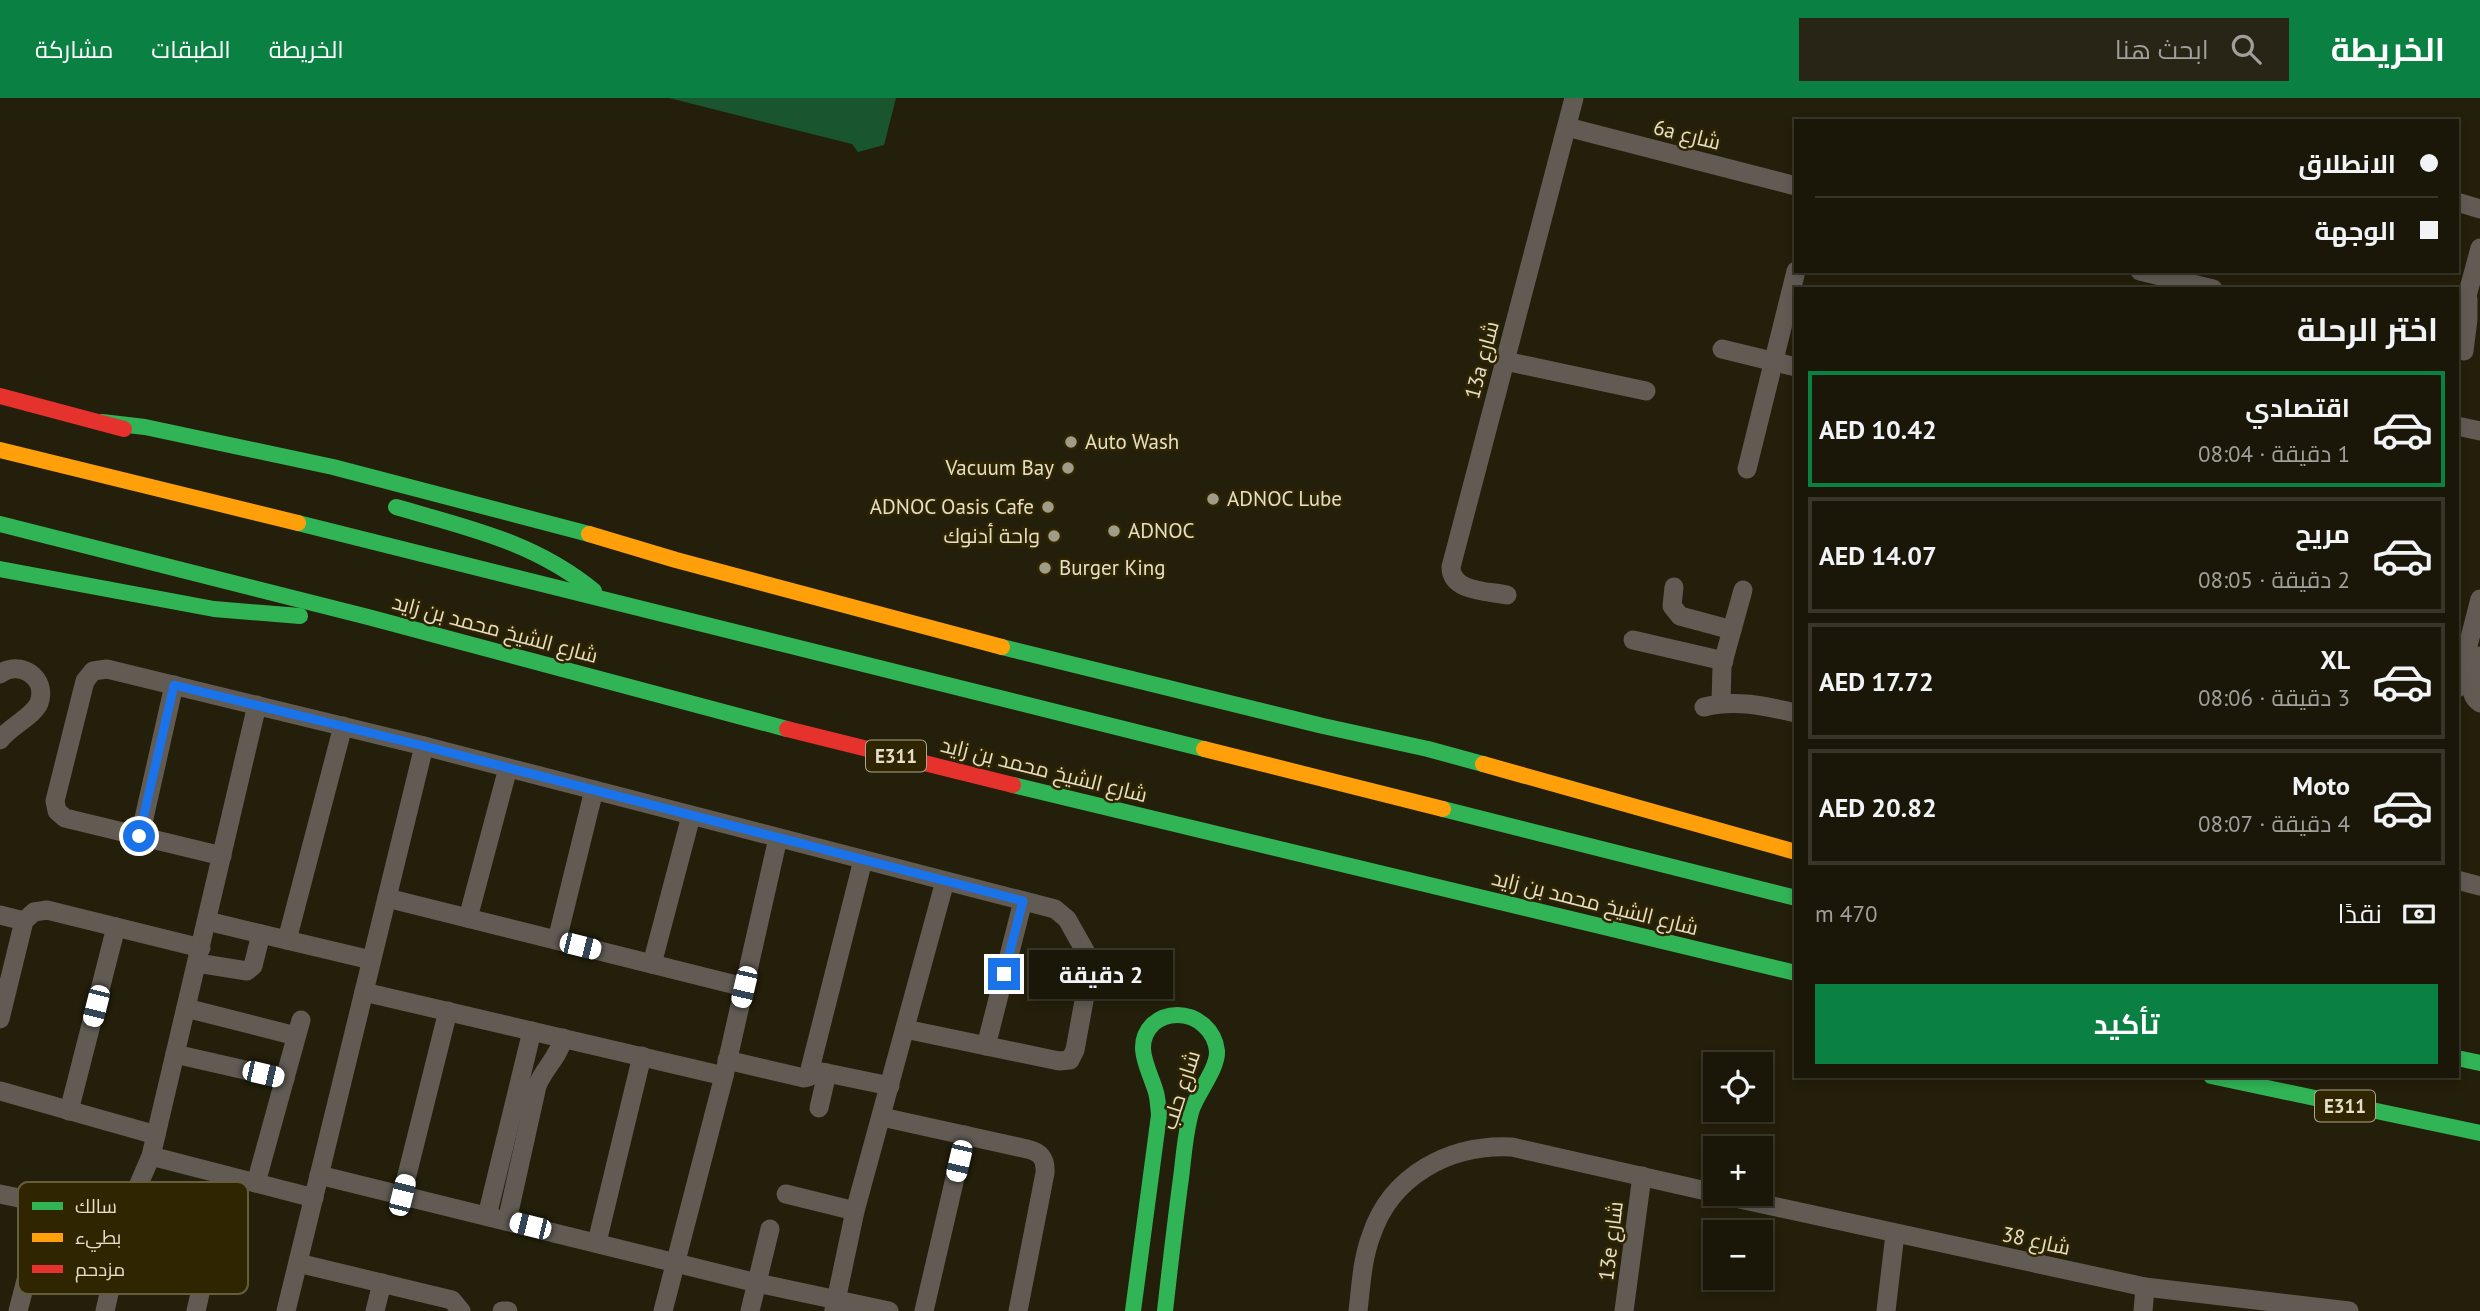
<!DOCTYPE html>
<html lang="ar">
<meta charset="utf-8">
<style>
:root{--surface:#1b1708;--page:#282416;--text:#f1f3f6;--muted:#a09f9c;--line:#393629;--accent:#0b8043}
body{margin:0;font-family:"PT Sans",Cairo,sans-serif;background:var(--page);color:var(--text);direction:rtl;height:100vh;display:flex;flex-direction:column;font-size:26px;white-space:nowrap}
*{box-sizing:border-box;margin:0}
p{font-size:23px;color:var(--muted)}
.icon{flex:none;width:38px;height:38px;fill:none;stroke:currentColor;stroke-width:2;stroke-linecap:round;stroke-linejoin:round}
.map{position:relative;flex:1;overflow:hidden;direction:ltr}
.details{position:absolute;left:1794px;top:189px;width:665px;height:791px;display:flex;flex-direction:column;background:var(--surface);border-radius:0px;box-shadow:0 4px 10px #0003,0 0 0 2px var(--line);direction:rtl}
.details>*{flex:none}
.banner{position:absolute;left:1794px;top:21px;width:665px;height:154px;border-radius:0px;box-shadow:0 4px 10px #0003,0 0 0 2px var(--line);direction:rtl;display:grid;align-content:center;height:154px;padding:0 21px;background:var(--surface)}
.controls{position:absolute;left:1703px;top:954px;display:grid;gap:14px}
.controls a{display:grid;place-items:center;width:70px;height:70px;border-radius:0px;background:var(--surface);box-shadow:0 4px 10px #0003,0 0 0 2px var(--line);font-size:35px}
.end{position:absolute;width:32px;height:32px;margin:-16px;border:9px solid #1a73e8;background:#fff;box-shadow:0 0 0 4px #fff}
.from{border-radius:50%}
.bubble{position:absolute;height:49px;border-radius:0px;background:var(--surface);box-shadow:0 4px 10px #0003,0 0 0 2px var(--line);font-size:23px;font-weight:700;line-height:49px;text-align:center;direction:rtl}
.car{position:absolute;width:21px;height:42px;margin:-21px -10px;border-radius:9px;box-shadow:0 0 5px 2px #0007;background:linear-gradient(#fff 24%,#345 0 40%,#fff 0 76%,#345 0 86%,#fff 0)}
.banner b{display:flex;align-items:center;gap:24px;height:66px;font-size:26px}
.banner b+b{border-top:2px solid var(--line)}
.banner i{width:18px;height:18px;background:var(--text)}
ul{padding:0;list-style:none}
li{display:flex;align-items:center;gap:21px;height:116px;margin:0 14px 10px;padding:0 7px;border:4px solid var(--line);border-radius:0px}
li div{flex:1}
li b{display:block;font-size:26px}
li em{font-style:normal;font-weight:700}
li.selected{border-color:var(--accent)}
li>.icon{width:63px;height:63px;stroke-width:1.5}
h2{padding:0 21px;font-size:32px;line-height:84px}
.pay{display:flex;align-items:center;gap:18px;height:77px;padding:0 21px;font-size:26px}
.pay p{margin-inline-start:auto}
.cta{display:flex;gap:14px;margin-top:auto;padding:14px 21px}
.cta a{flex:1;height:80px;border-radius:0px;background:var(--accent);color:#fff;font-size:28px;font-weight:700;line-height:80px;text-align:center}
header{display:flex;align-items:center;gap:42px;box-sizing:border-box;height:98px;padding:0 35px;background:var(--accent);color:#fff}
header strong{font-size:33px}
nav{display:flex;gap:38px;margin-inline-start:auto;font-size:24px}
.search{width:490px;height:63px;background:var(--page);display:flex;align-items:center;gap:18px;box-sizing:border-box;padding:0 24px;border-radius:0px;color:var(--muted);font-size:26px}
.map>svg:first-child{display:block}
</style>
<header>
<strong>الخريطة</strong>
<div class="search"><svg class="icon" aria-label="search" viewBox="0 0 24 24"><circle cx="10" cy="10" r="6"/><path d="M15 15l6 6"/></svg>ابحث هنا</div>
<nav><a>الخريطة</a><a>الطبقات</a><a>مشاركة</a></nav>
</header>
<div class="map">
<svg width="2480" height="1213" viewBox="0 0 2480 1213">
<rect width="100%" height="100%" fill="#241f0a"/>
<!-- green -->
<polygon fill="#19552f" points="669,0 896,0 884,47 858,54 852,46"/>
<g fill="none" stroke-linecap="round" stroke-linejoin="round">
<!-- street -->
<g stroke="#615b54" stroke-width="19">
<polyline points="1567,29 1796,88"/>
<polyline points="2457,104 2480,111"/>
<polyline points="2140,173 2213,191"/>
<polyline points="2457,218 2467,198 2480,150"/>
<polyline points="1722,251 1796,269"/>
<polyline points="2464,253 2468,221 2468,201"/>
<polyline points="1505,263 1646,293"/>
<polyline points="2457,328 2480,333"/>
<polyline points="1747,371 1796,173"/>
<polyline points="1674,489 1672,508 1680,518 1732,532"/>
<path d="M1507,497C1488,493 1451,494 1451,469L1574,0"/>
<polyline points="1633,542 1724,563"/>
<path d="M2480,558C2476,574 2464,594 2480,605"/>
<path d="M0,576C20,561 48,580 39,605C33,619 10,628 0,642"/>
<polyline points="2457,590 2480,501"/>
<polyline points="1721,605 1722,568 1743,492"/>
<path d="M1704,609C1735,601 1765,608 1796,615"/>
<polyline points="140,738 174,587"/>
<polyline points="222,758 65,720 57,713 55,703 85,583 93,573 107,571 424,648 1055,811 1067,821 1089,860 1090,870 1075,952 1070,962 1059,963 905,931"/>
<polyline points="2457,782 2480,788"/>
<polyline points="387,800 744,889"/>
<polyline points="0,817 24,823"/>
<polyline points="468,820 508,670"/>
<polyline points="207,823 371,862"/>
<polyline points="287,842 343,628"/>
<polyline points="557,842 594,692"/>
<polyline points="197,865 247,873 253,868 261,836"/>
<polyline points="652,866 691,718"/>
<polyline points="364,894 724,978"/>
<polyline points="186,910 296,938"/>
<polyline points="0,921 24,823 34,814 47,812 201,850"/>
<polyline points="986,948 1023,803"/>
<polyline points="175,956 285,981"/>
<polyline points="727,962 804,980 822,974 890,988"/>
<polyline points="808,979 863,762"/>
<polyline points="0,993 156,1037"/>
<polyline points="819,1010 827,975"/>
<polyline points="69,1013 116,829"/>
<path d="M882,1019L1027,1051C1041,1054 1046,1061 1045,1075L1018,1213"/>
<polyline points="151,1058 314,1100"/>
<polyline points="319,1077 757,1185 889,1213"/>
<polyline points="256,1085 301,922"/>
<polyline points="0,1096 126,1122"/>
<polyline points="786,1096 855,1113"/>
<polyline points="1717,1096 2145,1189 2349,1213"/>
<polyline points="402,1097 448,913"/>
<polyline points="487,1118 532,933"/>
<path d="M507,1123L537,988C544,970 559,959 563,940"/>
<polyline points="597,1144 642,958"/>
<polyline points="298,1165 452,1202 461,1213"/>
<polyline points="834,1212 855,1113 945,783"/>
<polyline points="18,1213 46,1105"/>
<polyline points="105,1213 129,1109 151,1058 257,607"/>
<polyline points="196,1213 227,1078"/>
<polyline points="286,1213 424,648"/>
<polyline points="375,1213 382,1185"/>
<polyline points="502,1213 508,1213"/>
<polyline points="663,1213 724,978 778,740"/>
<polyline points="750,1213 770,1131"/>
<polyline points="924,1213 965,1037"/>
<path d="M1358,1213C1361,1188 1362,1162 1371,1138C1391,1077 1450,1046 1512,1049L1715,1095"/>
<polyline points="1624,1213 1642,1078"/>
<polyline points="1886,1213 1895,1136"/>
<polyline points="2143,1213 2145,1189"/>
</g>
<!-- fast -->
<g stroke="#30b455" stroke-width="16">
<polyline points="102,324 145,329 333,369 589,436"/>
<path d="M396,409C468,430 535,444 594,493"/>
<polyline points="298,425 1204,651"/>
<polyline points="0,426 368,519 787,631"/>
<polyline points="0,471 214,511 300,518"/>
<polyline points="1002,549 1323,628 1428,651 1483,666"/>
<polyline points="1013,687 1796,875"/>
<polyline points="1443,711 1796,800"/>
<polyline points="2457,960 2480,965"/>
<polyline points="2211,978 2480,1035"/>
<path d="M1133,1213L1159,1017C1158,1008 1158,999 1155,991C1148,969 1133,946 1153,926C1160,920 1168,917 1177,917C1198,917 1215,933 1217,953C1218,970 1198,994 1192,1011C1185,1034 1184,1057 1181,1080C1175,1124 1170,1169 1165,1213"/>
</g>
<!-- slow -->
<g stroke="#ff9f0a" stroke-width="16">
<polyline points="0,352 298,425"/>
<polyline points="589,436 676,462 1002,549"/>
<polyline points="1204,651 1443,711"/>
<polyline points="1483,666 1796,754"/>
</g>
<!-- jam -->
<g stroke="#e5322d" stroke-width="16">
<polyline points="0,298 124,331"/>
<polyline points="787,631 1013,687"/>
</g>
</g>
<g fill="none" stroke-linecap="round" stroke-linejoin="round">
<!-- route -->
<polyline stroke="#1a73e8" stroke-width="9" points="139,738 174,587 424,648 1023,803 1004,876"/>
</g>
<!-- markers -->
<g fill="#a19c87" stroke="#2f2500" stroke-width="2.5">
<circle cx="1071" cy="344" r="7"/>
<circle cx="1068" cy="370" r="7"/>
<circle cx="1213" cy="401" r="7"/>
<circle cx="1048" cy="409" r="7"/>
<circle cx="1114" cy="433" r="7"/>
<circle cx="1054" cy="438" r="7"/>
<circle cx="1045" cy="470" r="7"/>
</g>
<g text-anchor="middle" stroke-width="5" stroke-linejoin="round" paint-order="stroke">
<!-- shield labels -->
<g fill="#2f2500" stroke="#aea78d" stroke-width="2">
<rect x="866" y="642.5" width="60" height="31" rx="5"/>
<rect x="2315" y="992.5" width="60" height="31" rx="5"/>
</g>
<g font-size="19" font-weight="bold" fill="#e5dfca">
<text x="896" y="665">E311</text>
<text x="2345" y="1015">E311</text>
</g>
<!-- street labels -->
<g font-size="21" fill="#e5dfca" stroke="#2f2500">
<text transform="translate(1687 37) rotate(14)" y="7">6a شارع</text>
<text transform="translate(1482 262) rotate(-75)" y="7">13a شارع</text>
<text transform="translate(495 531) rotate(15)" y="7">شارع الشيخ محمد بن زايد</text>
<text transform="translate(1044 672) rotate(14)" y="7">شارع الشيخ محمد بن زايد</text>
<text transform="translate(1595 805) rotate(14)" y="7">شارع الشيخ محمد بن زايد</text>
<text transform="translate(1181 992) rotate(-72)" y="7">شارع حلب</text>
<text transform="translate(1611 1143) rotate(-83)" y="7">13e شارع</text>
<text transform="translate(2036 1143) rotate(12)" y="7">شارع 38</text>
</g>
<!-- poi labels -->
<g font-size="21" fill="#e5dfca" stroke="#2f2500" text-anchor="start">
<text x="1085" y="351">Auto Wash</text>
<text x="1054" y="377" text-anchor="end">Vacuum Bay</text>
<text x="1227" y="408">ADNOC Lube</text>
<text x="1034" y="416" text-anchor="end">ADNOC Oasis Cafe</text>
<text x="1128" y="440">ADNOC</text>
<text x="1040" y="445" text-anchor="end">واحة أدنوك</text>
<text x="1059" y="477">Burger King</text>
</g>
</g>
<!-- legend -->
<rect x="18" y="1084" width="230" height="112" rx="10" fill="#2f2500" stroke="#665d3d" stroke-width="2"/>
<rect x="32" y="1104" width="31" height="8" fill="#30b455"/>
<rect x="32" y="1135" width="31" height="9" fill="#ff9f0a"/>
<rect x="32" y="1167" width="31" height="8" fill="#e5322d"/>
<g font-size="19" fill="#e5dfca">
<text x="75" y="1115">سالك</text>
<text x="75" y="1146">بطيء</text>
<text x="75" y="1178">مزدحم</text>
</g>
</svg>
<div class="controls">
<a><svg class="icon" aria-label="locate" viewBox="0 0 24 24"><circle cx="12" cy="12" r="6"/><path d="M12 2v4M12 18v4M2 12h4M18 12h4"/></svg></a>
<a>+</a>
<a>−</a>
</div>
<i class="end from" style="left:139px;top:738px"></i>
<i class="end" style="left:1004px;top:876px"></i>
<div class="bubble" style="left:1029px;top:852px;width:144px">2 دقيقة</div>
<i class="car" style="left:580px;top:848px;rotate:104deg"></i>
<i class="car" style="left:744px;top:889px;rotate:193deg"></i>
<i class="car" style="left:96px;top:908px;rotate:194deg"></i>
<i class="car" style="left:263px;top:976px;rotate:103deg"></i>
<i class="car" style="left:959px;top:1063px;rotate:193deg"></i>
<i class="car" style="left:402px;top:1097px;rotate:14deg"></i>
<i class="car" style="left:530px;top:1128px;rotate:284deg"></i>
<div class="banner">
<b><i class="from"></i>الانطلاق</b>
<b><i></i>الوجهة</b>
</div>
<section class="details">
<h2>اختر الرحلة</h2>
<ul>
<li class="selected"><svg class="icon" aria-label="car" viewBox="0 0 24 24"><path d="M5 17H2v-5l4-1 3-4h7l3 4 3 1v5h-3M9 17h6M6 11h13"/><circle cx="7" cy="17" r="2"/><circle cx="17" cy="17" r="2"/></svg><div><b>اقتصادي</b><p>1 دقيقة · 08:04</p></div><em>AED 10.42</em></li>
<li><svg class="icon" aria-label="car" viewBox="0 0 24 24"><path d="M5 17H2v-5l4-1 3-4h7l3 4 3 1v5h-3M9 17h6M6 11h13"/><circle cx="7" cy="17" r="2"/><circle cx="17" cy="17" r="2"/></svg><div><b>مريح</b><p>2 دقيقة · 08:05</p></div><em>AED 14.07</em></li>
<li><svg class="icon" aria-label="car" viewBox="0 0 24 24"><path d="M5 17H2v-5l4-1 3-4h7l3 4 3 1v5h-3M9 17h6M6 11h13"/><circle cx="7" cy="17" r="2"/><circle cx="17" cy="17" r="2"/></svg><div><b>XL</b><p>3 دقيقة · 08:06</p></div><em>AED 17.72</em></li>
<li><svg class="icon" aria-label="car" viewBox="0 0 24 24"><path d="M5 17H2v-5l4-1 3-4h7l3 4 3 1v5h-3M9 17h6M6 11h13"/><circle cx="7" cy="17" r="2"/><circle cx="17" cy="17" r="2"/></svg><div><b>Moto</b><p>4 دقيقة · 08:07</p></div><em>AED 20.82</em></li>
</ul>
<div class="pay"><svg class="icon" aria-label="cash" viewBox="0 0 24 24"><path d="M3 7h18v10H3z"/><circle cx="12" cy="12" r="2"/></svg>نقدًا<p>470 m</p></div>
<div class="cta"><a>تأكيد</a></div>
</section>
</div>
